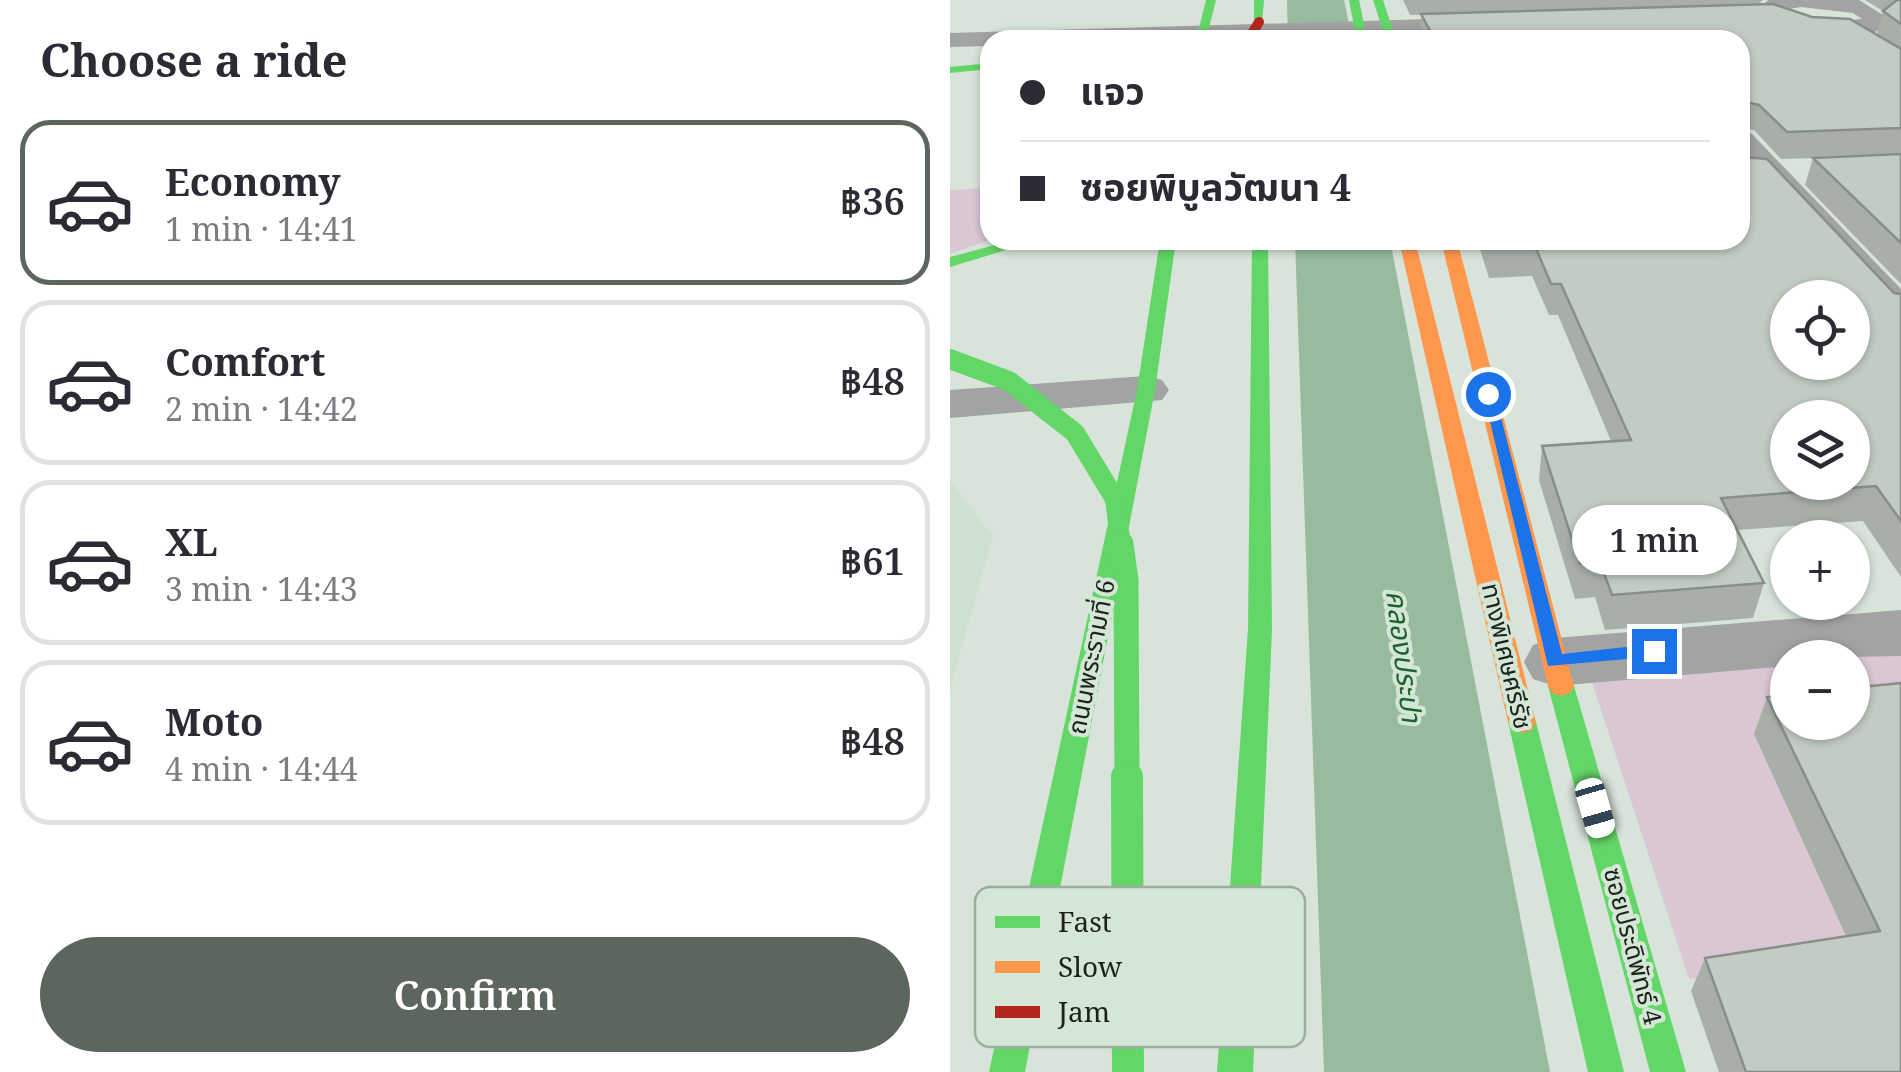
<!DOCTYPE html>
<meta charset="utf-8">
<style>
:root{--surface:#fff;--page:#f7f7f7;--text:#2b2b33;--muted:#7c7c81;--line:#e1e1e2;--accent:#5c665e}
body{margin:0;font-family:"Noto Serif","Noto Sans Thai",serif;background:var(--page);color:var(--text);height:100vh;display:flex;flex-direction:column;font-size:38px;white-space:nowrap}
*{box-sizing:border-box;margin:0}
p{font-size:32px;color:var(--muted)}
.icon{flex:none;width:55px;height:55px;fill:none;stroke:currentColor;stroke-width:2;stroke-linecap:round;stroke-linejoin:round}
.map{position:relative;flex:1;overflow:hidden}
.side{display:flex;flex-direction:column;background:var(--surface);width:950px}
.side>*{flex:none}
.top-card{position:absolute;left:30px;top:30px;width:770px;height:220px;border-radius:30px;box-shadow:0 2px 8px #0004;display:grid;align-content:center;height:220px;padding:0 40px;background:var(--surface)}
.buttons{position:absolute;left:820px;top:280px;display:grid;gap:20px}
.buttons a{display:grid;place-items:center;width:100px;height:100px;border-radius:50%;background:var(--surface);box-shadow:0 2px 8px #0004;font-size:50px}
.end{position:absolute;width:45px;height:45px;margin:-22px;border:12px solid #1a73e8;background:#fff;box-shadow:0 0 0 5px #fff}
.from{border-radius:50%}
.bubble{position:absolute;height:70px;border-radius:35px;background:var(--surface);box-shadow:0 2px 8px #0004;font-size:32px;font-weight:600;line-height:70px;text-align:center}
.car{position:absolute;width:30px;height:60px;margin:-30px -15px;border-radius:12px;box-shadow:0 0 8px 2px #0007;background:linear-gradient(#fff 24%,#345 0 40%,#fff 0 76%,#345 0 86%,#fff 0)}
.top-card b{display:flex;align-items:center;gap:35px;height:95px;font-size:38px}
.top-card b+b{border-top:2px solid var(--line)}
.top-card i{width:25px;height:25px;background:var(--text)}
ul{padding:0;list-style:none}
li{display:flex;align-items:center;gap:30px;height:165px;margin:0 20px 15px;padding:0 20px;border:5px solid var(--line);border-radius:30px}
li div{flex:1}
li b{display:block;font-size:38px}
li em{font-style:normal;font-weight:600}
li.current{border-color:var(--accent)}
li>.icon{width:90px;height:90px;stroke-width:1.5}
h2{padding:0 40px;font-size:45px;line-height:120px}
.button{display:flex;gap:20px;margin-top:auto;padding:20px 40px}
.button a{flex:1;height:115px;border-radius:60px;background:var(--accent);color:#fff;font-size:40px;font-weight:600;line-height:115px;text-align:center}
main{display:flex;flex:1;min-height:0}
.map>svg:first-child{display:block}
</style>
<main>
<section class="side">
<h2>Choose a ride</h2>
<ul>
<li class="current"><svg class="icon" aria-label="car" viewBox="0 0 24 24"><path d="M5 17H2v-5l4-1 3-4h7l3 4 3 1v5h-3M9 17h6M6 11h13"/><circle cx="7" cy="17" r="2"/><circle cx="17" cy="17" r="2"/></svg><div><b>Economy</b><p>1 min · 14:41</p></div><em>฿36</em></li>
<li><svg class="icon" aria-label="car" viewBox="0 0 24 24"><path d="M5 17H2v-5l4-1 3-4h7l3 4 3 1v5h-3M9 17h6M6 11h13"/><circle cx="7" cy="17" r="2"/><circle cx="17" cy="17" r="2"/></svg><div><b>Comfort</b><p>2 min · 14:42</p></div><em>฿48</em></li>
<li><svg class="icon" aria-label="car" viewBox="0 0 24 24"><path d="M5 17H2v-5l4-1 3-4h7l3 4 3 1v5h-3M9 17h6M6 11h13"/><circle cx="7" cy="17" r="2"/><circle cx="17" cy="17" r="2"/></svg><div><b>XL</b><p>3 min · 14:43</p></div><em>฿61</em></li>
<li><svg class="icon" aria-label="car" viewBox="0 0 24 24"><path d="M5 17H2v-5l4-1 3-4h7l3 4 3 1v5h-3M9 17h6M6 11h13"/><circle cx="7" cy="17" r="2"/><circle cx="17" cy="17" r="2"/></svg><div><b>Moto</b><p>4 min · 14:44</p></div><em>฿48</em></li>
</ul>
<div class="button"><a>Confirm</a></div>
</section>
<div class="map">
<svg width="951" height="1072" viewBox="0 0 951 1072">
<rect width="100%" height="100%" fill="#d8e3da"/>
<!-- built -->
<polygon fill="#cee1d0" points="0,481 43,536 0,689"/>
<!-- green -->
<g fill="#dac7d4" fill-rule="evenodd">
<polygon points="40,188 40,240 0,254 0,190"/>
<path d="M951,649V734L919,959L739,979L640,676L652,666ZM838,658H902V722H838Z"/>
</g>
<!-- water -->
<g fill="#98ba9d">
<polygon points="337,0 394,0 402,40 338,40"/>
<polygon points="345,240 440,240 600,1072 374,1072"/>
</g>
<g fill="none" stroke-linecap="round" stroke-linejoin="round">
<!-- street -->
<g fill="#a2a3a3" fill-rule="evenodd">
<path d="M818,0H909L941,20C912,53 842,39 811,16L808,11ZM851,7L903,13L912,19L873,23L833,10Z"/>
<polygon points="547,17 555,19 555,29 249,40 40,40 40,46 0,47 0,33"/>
<polygon points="790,131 801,133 951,289 951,325 936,322 790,159"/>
<polygon points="196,376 212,380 219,390 212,400 0,418 0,390"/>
<polygon points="951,610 951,656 838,658 838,666 605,686 583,679 574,662 583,645 605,638"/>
</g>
<!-- fast -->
<g fill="#63d668" fill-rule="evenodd">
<polygon points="256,0 266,0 256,40 246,40"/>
<polygon points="304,0 314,0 312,24 304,22"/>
<polygon points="423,0 433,0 446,40 436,40"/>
<polygon points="40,63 40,69 0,73 0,67"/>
<polygon points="64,240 89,240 0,267 0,257"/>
<polygon points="210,240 226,240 205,390 75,1072 39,1072 187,390"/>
<polygon points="302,240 318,240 322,629 303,1072 267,1072 298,629"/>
<polygon points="611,676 620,679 624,686 736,1072 700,1072 598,686 602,679"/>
<polygon points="572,711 582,714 586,722 674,1072 638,1072 558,722 562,714"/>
</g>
<!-- slow -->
<g fill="#ff974d" fill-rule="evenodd">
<polygon points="449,240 465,240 586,722 582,730 572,733 562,730 558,722"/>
<polygon points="491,240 507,240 624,686 620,693 611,696 602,693 598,686"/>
</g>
<!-- fast-bridge-far4 -->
<polyline stroke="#63d668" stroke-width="10" points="404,0 412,40"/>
<!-- fast-bridge-far3 -->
<polyline stroke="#63d668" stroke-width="16" points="0,359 4,361"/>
<!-- fast-bridge-far2 -->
<polyline stroke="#63d668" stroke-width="20" points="0,359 59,381 125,433 165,499 171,546"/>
<!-- fast-bridge-far1 -->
<polyline stroke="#63d668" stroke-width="25" points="171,544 176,581 177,780"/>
<!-- fast-bridge -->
<polyline stroke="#63d668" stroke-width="32" points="177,777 178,1072"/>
<!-- jam-bridge -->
<polyline stroke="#b3261e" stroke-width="10" points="298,40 309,22"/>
</g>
<!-- wall -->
<g fill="#a8afa9">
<polygon points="453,0 813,0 808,4 940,43 927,33 933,11 915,0 951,0 951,284 855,185 863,158 831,159 804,130 792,128 793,157 944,293 951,294 951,577 913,521 788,530 814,583 803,618 655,630 645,597 625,599 589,480 592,446 661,441 608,315 599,315 582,276 539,278 527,240 790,240 790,40 473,40 472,37 471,15 460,15"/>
<polygon points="817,697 902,722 951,1072 769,1072 741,991 755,958 896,936 804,734"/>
</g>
<!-- building -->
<g fill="#c3ccc4" stroke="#888f89" stroke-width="2.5" fill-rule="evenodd">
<polygon points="947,0 951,0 951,24 933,11"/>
<path d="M823,4L862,17L900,19L951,49V128L837,132L809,105L796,102L792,105L793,157L817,159L944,293L951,294V521L926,486L771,498L814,583L662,595L650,562L630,564L592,446L681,440L611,284H601L585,246L541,248L538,240H790V40H485L471,14ZM838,298H902V362H838ZM838,418H902V482H838Z"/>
<polygon points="951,154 951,243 863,158"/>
<polygon points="951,683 951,1072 796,1072 755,958 930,931 817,697 838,695 838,722 902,722 902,688"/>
</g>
<!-- route -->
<polygon fill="#1a73e8" points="533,392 545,394 612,654 704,644 713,651 710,656 598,666"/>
<g text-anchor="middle" stroke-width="8" stroke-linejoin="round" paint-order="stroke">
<!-- street labels -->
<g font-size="25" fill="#1a221b" stroke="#d4e7d6">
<text transform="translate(557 656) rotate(77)" y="9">ทางพิเศษศรีรัช</text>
<text transform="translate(141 657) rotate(-79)" y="9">ถนนพระรามที่ 6</text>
<text transform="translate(683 946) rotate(75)" y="9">ซอยประดิพัทธ์ 4</text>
</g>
<!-- water labels -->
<g font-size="28" font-style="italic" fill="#1e6130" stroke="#d4e7d6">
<text transform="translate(454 656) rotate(83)" y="10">คลองประปา</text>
</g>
</g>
<!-- legend -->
<rect x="25" y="887" width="330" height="160" rx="15" fill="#d4e7d6" stroke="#9cac9e" stroke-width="2.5"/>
<rect x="45" y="916" width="45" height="12" fill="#63d668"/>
<rect x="45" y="961" width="45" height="12" fill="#ff974d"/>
<rect x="45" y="1006" width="45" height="12" fill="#b3261e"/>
<g font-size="28" fill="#1a221b">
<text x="108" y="932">Fast</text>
<text x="108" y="977">Slow</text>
<text x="108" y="1022">Jam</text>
</g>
</svg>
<div class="buttons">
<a><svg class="icon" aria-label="locate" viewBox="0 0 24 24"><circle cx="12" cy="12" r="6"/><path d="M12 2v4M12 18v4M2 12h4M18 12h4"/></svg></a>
<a><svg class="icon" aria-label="layers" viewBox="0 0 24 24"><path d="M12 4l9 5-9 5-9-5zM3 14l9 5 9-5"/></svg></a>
<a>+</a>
<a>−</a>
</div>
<i class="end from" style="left:538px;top:394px"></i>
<i class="end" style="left:704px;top:651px"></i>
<div class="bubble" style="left:622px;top:505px;width:165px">1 min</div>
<i class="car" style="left:645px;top:808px;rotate:164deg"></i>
<div class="top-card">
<b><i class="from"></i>แจว</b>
<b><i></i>ซอยพิบูลวัฒนา 4</b>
</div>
</div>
</main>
